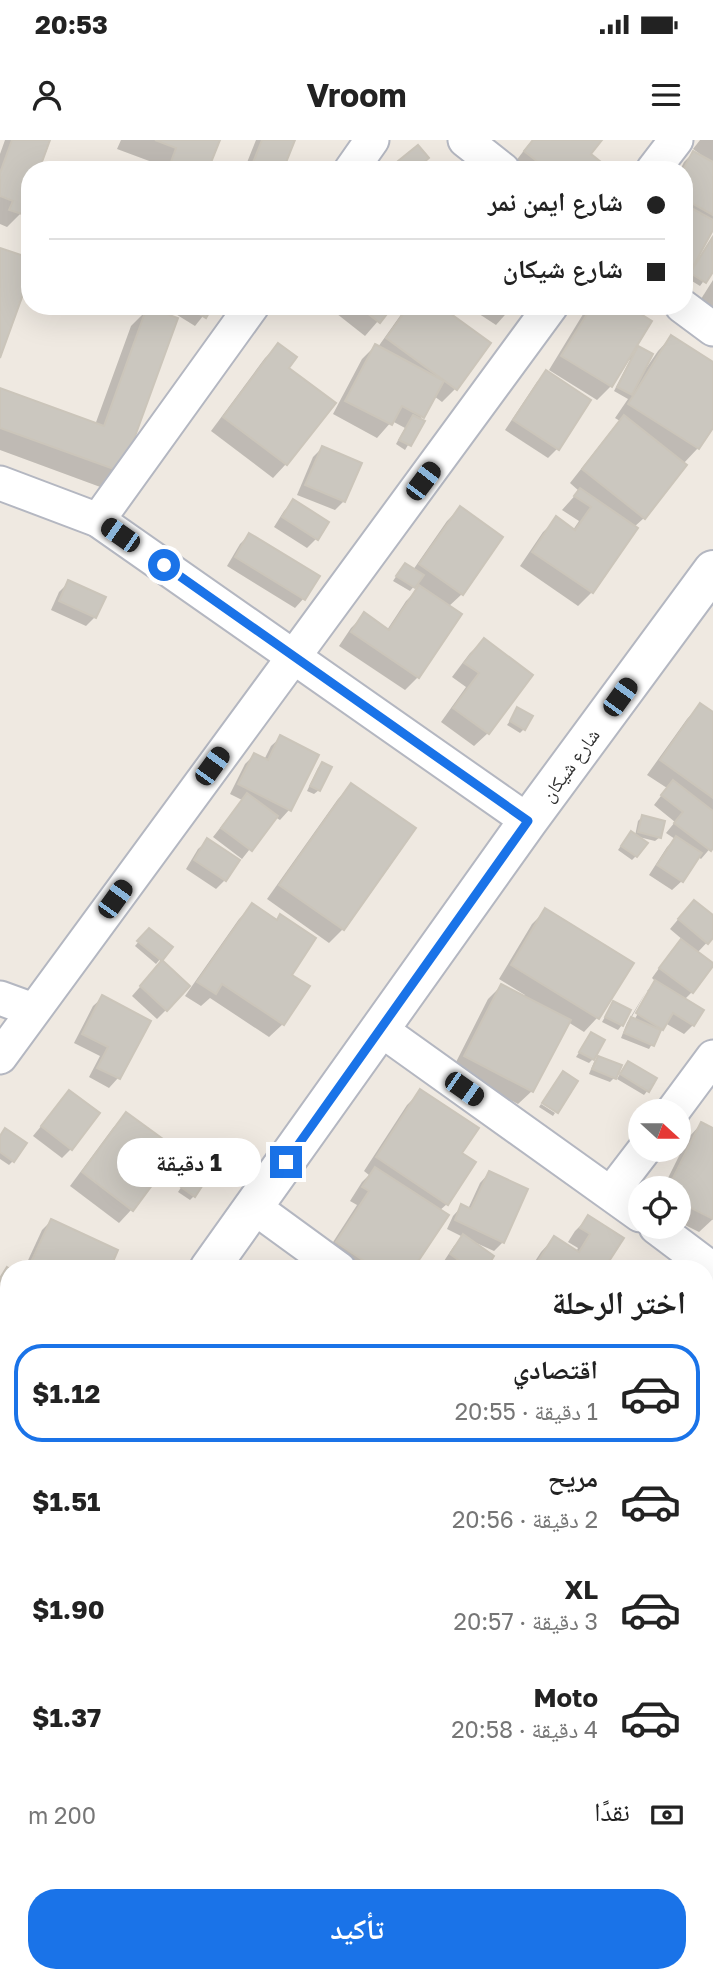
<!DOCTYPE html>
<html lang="ar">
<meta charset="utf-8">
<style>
:root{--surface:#fff;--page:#f2f2f2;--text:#222;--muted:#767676;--line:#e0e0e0;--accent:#1a73e8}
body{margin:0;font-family:"Golos Text","Noto Naskh Arabic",sans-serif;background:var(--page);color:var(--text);direction:rtl;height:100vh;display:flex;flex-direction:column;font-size:26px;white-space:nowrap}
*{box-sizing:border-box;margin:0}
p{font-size:23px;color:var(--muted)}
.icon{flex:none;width:38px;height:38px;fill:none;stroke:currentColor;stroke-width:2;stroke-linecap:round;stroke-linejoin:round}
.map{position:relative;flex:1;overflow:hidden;direction:ltr}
.panel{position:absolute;left:0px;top:1120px;width:714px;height:723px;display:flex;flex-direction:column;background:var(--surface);border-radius:28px 28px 0 0;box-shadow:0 7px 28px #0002;direction:rtl}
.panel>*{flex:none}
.guide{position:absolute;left:21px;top:21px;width:672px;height:154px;border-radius:28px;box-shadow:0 7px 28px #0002;direction:rtl;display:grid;align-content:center;height:154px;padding:0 28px;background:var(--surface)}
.needle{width:46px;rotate:111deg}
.fabs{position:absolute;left:628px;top:959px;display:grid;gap:14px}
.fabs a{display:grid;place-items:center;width:63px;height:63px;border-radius:50%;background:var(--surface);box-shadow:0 7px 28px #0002;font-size:35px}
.end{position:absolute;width:32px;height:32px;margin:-16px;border:9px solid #1a73e8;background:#fff;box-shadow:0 0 0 4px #fff}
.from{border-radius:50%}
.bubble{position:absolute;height:49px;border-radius:24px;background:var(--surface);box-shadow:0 7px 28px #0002;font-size:23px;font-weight:700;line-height:49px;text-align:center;direction:rtl}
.car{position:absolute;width:21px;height:42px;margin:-21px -10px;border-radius:9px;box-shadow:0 0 5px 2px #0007;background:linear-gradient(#222 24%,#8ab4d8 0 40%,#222 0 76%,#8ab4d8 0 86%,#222 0)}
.guide b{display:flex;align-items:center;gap:24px;height:66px;font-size:26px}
.guide b+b{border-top:2px solid var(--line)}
.guide i{width:18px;height:18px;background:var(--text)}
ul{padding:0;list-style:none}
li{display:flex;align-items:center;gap:21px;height:98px;margin:0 14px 10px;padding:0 14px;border:4px solid transparent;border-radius:28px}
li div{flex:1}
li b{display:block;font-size:26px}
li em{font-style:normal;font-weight:700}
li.selected{border-color:var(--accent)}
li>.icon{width:63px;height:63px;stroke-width:1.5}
h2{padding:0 28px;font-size:32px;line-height:84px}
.pay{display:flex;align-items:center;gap:18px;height:77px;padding:0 28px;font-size:26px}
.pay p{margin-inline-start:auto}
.cta{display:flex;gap:14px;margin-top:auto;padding:14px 28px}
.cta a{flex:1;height:80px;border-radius:28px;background:var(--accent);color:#fff;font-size:28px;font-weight:700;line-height:80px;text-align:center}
.status{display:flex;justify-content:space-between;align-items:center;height:49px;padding:0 35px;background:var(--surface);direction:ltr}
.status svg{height:19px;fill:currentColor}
header{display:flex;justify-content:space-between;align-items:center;height:91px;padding:0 28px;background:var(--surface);font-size:32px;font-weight:700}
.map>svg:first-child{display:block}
</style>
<div class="status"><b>20:53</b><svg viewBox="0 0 49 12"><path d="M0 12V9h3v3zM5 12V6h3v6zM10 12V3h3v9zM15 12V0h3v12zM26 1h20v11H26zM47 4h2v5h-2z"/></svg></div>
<header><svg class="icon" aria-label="menu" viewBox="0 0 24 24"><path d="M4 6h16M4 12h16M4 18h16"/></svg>Vroom<svg class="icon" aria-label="person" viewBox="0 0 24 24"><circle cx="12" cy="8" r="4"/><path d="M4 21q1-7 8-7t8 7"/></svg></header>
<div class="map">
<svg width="713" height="1842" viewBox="0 0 713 1842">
<rect width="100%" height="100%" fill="#efe9e1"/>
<!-- pitch -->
<polygon fill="#c9ec9a" points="713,1416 713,1756 705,1751 705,1427"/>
<!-- shadow -->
<g fill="#0003">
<polygon points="5,0 49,0 30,30 21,73 7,87 0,84 0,14"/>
<polygon points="121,0 218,0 206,30 159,30 160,25 117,9"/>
<polygon points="256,0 293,0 281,30 244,30"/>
<polygon points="532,0 600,0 589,15 608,30 518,30 512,26"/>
<polygon points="700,0 713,0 713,88 696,118 698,119 712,100 713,128 700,146 687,138 691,131 690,130 684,135 684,30 680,30 684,22 693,13 703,18 704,17 693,9"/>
<polygon points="713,140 713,167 701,159"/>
<polygon points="148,166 156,166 152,170 120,331 103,348 0,310 0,250 95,285 131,186 150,167"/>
<polygon points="178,166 211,166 195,186 174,173"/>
<polygon points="327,166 391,166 365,196"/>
<polygon points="407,166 437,166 456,248 442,262 434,256 419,281 422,282 405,310 396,304 405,288 392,281 377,298 333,274 362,219 375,206 378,207"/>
<polygon points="467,166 513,166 496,185"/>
<polygon points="588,166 624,166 632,215 638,208 645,226 647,227 658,211 671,197 713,224 713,284 698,308 683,324 644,378 634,387 636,388 592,452 578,466 520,426 543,392 557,379 573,390 579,381 562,370 579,351 570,343 611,291 620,281 615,278 628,259 614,251 630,220 627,219 611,246 597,260 549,230"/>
<polygon points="278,205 287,228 286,324 273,338 211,291 265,218"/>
<polygon points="546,233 589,261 557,309 548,318 505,290 537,242"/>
<polygon points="322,308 344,361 335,370 297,355 313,317"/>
<polygon points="293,361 327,383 316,399 307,408 274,387 284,371"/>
<polygon points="460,368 462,454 448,467 418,537 405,550 339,506 351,488 364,475 387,490 406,461 420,447 416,444 410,451 393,441 401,429 413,430 447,381"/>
<polygon points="249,395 304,458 295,468 227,426 240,404"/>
<polygon points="68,443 95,477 86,486 51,470 59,452"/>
<polygon points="484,500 488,593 474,606 441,582 466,547 452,537 470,513"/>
<polygon points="700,565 713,575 713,705 701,719 697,716 682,741 672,750 649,735 667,707 675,699 666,693 675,682 654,665 667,648 647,635 687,579"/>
<polygon points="518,569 524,589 520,593 507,585"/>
<polygon points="281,597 317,616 289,670 280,680 275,677 242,719 213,697 242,660 230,654 245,624 254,615 264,620 271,606"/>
<polygon points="322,624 319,650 314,654 307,651 318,628"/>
<polygon points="352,645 413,689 343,789 329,803 267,759 338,659"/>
<polygon points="642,677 660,697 655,701 635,696 636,716 632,720 618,710 627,697 635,696 638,681"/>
<polygon points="208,700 238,720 225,740 216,749 186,729 198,709"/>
<polygon points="252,766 275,781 280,776 290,835 283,884 269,897 210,858 201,866 185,856 239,779"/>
<polygon points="546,770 631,824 597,878 584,892 568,882 532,951 518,964 452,930 488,859 501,846 523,857 525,855 499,839 532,784"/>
<polygon points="685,771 713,778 713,796 697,813 692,852 684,860 693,885 684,894 665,883 649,909 621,898 627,883 646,852 630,880 633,882 651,851 647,851 656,842 652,838 672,810 683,800 670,789"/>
<polygon points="145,794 170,807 156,824 135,806"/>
<polygon points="153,832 166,870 157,879 132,856"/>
<polygon points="103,857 148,881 118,938 109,948 89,937 100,916 74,903 93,866"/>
<polygon points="613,863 622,885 618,890 602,882"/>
<polygon points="591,894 593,919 589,923 576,917"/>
<polygon points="598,918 614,938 610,942 589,934 594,922"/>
<polygon points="624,927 648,950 644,955 617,939"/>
<polygon points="69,952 71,1009 62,1018 33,996"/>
<polygon points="420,952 460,1013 447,1064 439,1071 411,1129 343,1129 324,1116 357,1065 350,1061 362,1042 369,1035 364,1031 407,965"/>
<polygon points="541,964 555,973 553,976 539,967"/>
<polygon points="126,974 132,1069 119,1083 70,1046 113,988"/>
<polygon points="701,984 713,990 713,1079 699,1092 679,1082 679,1048 663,1048 688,998"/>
<polygon points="0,996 13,1021 9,1025 0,1019"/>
<polygon points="489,1033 503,1102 494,1111 474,1102 473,1103 484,1129 449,1129 442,1124 454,1106 463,1097 447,1089 453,1076 462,1066 468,1069 480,1043"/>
<polygon points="188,1037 194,1056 190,1060 178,1052"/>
<polygon points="589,1077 602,1129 530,1129 541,1112 554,1098 576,1112 578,1108 568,1102 575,1091"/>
<polygon points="51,1081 108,1129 24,1129 42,1090"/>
<polygon points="8,1129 9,1274 0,1288 0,1137"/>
<polygon points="713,1210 713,1247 705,1255 705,1221"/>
<polygon points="9,1683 9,1706 0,1702"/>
<polygon points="9,1741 9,1803 0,1798 0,1755"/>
<polygon points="99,1834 125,1834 123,1838 127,1834 142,1834 146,1842 100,1842 96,1840"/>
<polygon points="154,1834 188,1834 182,1842 157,1842 161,1838"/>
<polygon points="220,1834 242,1834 236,1842 224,1842 218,1837"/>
<polygon points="392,1834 445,1834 440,1842 386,1842"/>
<polygon points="489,1834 521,1834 521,1836 532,1842 485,1842"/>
<polygon points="523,1834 560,1834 554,1842 542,1842"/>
</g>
<!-- building -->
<g fill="#cbc7bf" stroke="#cbc5ba" stroke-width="2">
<polygon points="12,0 50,0 39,30 30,30 30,55 22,74 9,70 13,61 0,56 0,33"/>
<polygon points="155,0 220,0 208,30 168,30 176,8"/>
<polygon points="262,0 295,0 283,30 250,30"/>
<polygon points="533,0 602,0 591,14 611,30 548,30 524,11"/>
<polygon points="418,5 429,18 415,30 387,30"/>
<polygon points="693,11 713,22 713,75 684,59 683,30"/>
<polygon points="684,64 713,80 713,90 690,132 684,129"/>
<polygon points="712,98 713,132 706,143 690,133"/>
<polygon points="0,108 30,118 30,135 0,218"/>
<polygon points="187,166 213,166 206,178"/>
<polygon points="358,166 393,166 380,183"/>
<polygon points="409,166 440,166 491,203 457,250 386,198"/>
<polygon points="592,166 628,166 652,181 612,247 561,216"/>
<polygon points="147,167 178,178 122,332 0,288 0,248 104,286"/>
<polygon points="671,195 713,222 713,288 699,309 628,264"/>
<polygon points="278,203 297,217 289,228 336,263 287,325 223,277"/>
<polygon points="375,204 444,241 424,278 402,266 392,285 345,261"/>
<polygon points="638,206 653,214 632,255 617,247"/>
<polygon points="546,230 591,260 559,310 513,280"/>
<polygon points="413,275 425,281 411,306 399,300"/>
<polygon points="624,275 687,325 645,379 582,329"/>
<polygon points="322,306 362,323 345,362 305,345"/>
<polygon points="580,348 638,388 593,453 532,412 556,376 575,390 591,367 574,356"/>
<polygon points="293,359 329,382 318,400 282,377"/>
<polygon points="460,366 503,397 463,455 419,424"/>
<polygon points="249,393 320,436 305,460 235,417"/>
<polygon points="405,423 424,435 415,448 396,436"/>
<polygon points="68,440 106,457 96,478 59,461"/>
<polygon points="419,445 462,474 419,538 351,492 364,472 389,490"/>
<polygon points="484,498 533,535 489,594 453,568 479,533 464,523"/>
<polygon points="700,563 713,572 713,658 660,620"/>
<polygon points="517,567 533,576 525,590 510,581"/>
<polygon points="280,595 319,615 291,671 238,644 254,613 268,620"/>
<polygon points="322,622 332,627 320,651 310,646"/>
<polygon points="673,640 713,671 713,708 711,711 674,683 683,672 661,655"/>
<polygon points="351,643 416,688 344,790 279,745"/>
<polygon points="247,653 278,676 252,711 221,688"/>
<polygon points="642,675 665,681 661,698 638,692"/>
<polygon points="631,691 648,703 637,717 621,706"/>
<polygon points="676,696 702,713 683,742 657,725"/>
<polygon points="207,698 240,720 226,741 194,720"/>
<polygon points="694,760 713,775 713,798 708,804 678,779"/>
<polygon points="252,763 277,780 280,774 316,798 292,835 310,846 284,885 222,844 216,854 197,842"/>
<polygon points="545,768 634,823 599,879 511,825"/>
<polygon points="149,788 173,807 162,821 137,801"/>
<polygon points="681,799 713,823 713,826 693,853 659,828"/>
<polygon points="162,820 190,846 167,871 140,846"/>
<polygon points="655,840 704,870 694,886 673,873 663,890 636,873"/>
<polygon points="501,844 571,880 533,952 464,916"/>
<polygon points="102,855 151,881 120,939 97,928 108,907 82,894"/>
<polygon points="613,861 631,870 623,886 605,877"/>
<polygon points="631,877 661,890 654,906 624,893"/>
<polygon points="591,892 605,900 594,920 579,912"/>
<polygon points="598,916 622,925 616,939 592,929"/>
<polygon points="628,921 657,938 649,952 620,934"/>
<polygon points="563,931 578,941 558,973 542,963"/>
<polygon points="420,949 479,988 462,1013 476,1022 448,1065 376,1017"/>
<polygon points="69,950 100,973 72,1010 41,986"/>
<polygon points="126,972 178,1010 133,1071 82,1032"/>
<polygon points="701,982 713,988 713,1079 679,1062 679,1048 668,1048"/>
<polygon points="5,988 27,1003 14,1022 0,1012 0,996"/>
<polygon points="375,1027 449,1075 413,1129 376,1129 336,1102 369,1051 362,1047"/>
<polygon points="192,1031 206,1040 195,1057 181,1047"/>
<polygon points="489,1031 528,1049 504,1103 455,1080 461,1064 471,1069"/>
<polygon points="588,1075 624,1098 604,1129 533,1129 554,1096 579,1112 590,1094 580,1088"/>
<polygon points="51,1079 118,1110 110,1129 46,1129 31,1122"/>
<polygon points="463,1094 494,1116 486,1129 471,1129 450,1114"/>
<polygon points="7,1127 10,1129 9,1234 0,1228 0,1220 6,1210 0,1206 0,1138"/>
<polygon points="713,1211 713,1250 712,1251 705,1246 705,1222"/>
<polygon points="0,1249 9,1254 9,1277 0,1291"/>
<polygon points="0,1587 9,1593 9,1672 0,1684"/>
<polygon points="9,1744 9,1789 0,1785 0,1760"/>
<polygon points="6,1817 9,1819 9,1834 27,1834 21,1842 4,1842 0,1839 0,1825"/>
<polygon points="100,1834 126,1834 123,1842 114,1842 99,1836"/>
<polygon points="128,1834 146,1834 151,1836 148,1842 124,1842"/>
<polygon points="165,1834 190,1834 184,1842 177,1842"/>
<polygon points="223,1834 244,1834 238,1842 234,1842"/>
<polygon points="286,1834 310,1834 306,1842 281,1842"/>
<polygon points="393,1834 447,1834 442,1842 400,1842 391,1836"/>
<polygon points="492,1834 521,1834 535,1842 502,1842 491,1836"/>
</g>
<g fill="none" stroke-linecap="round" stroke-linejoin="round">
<!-- street casing -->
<g stroke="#b4b7c1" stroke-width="37">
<g id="street">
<polyline points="465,0 503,30"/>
<polyline points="351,30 372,0"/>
<polyline points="653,30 676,0"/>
<polyline points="682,166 713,189"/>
<polyline points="0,343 98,380 528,681"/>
<polyline points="98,380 252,166"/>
<polyline points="0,858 33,870"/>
<polyline points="380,889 640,1075"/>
<polyline points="0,917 551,166"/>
<polyline points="673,971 713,917"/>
<polyline points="611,1053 644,1010"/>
<polyline points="254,1067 339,1129"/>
<polyline points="656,1087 713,1130"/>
<polyline points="705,1320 713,1309"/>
<polyline points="0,1377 9,1383"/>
<polyline points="0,1561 9,1567"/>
<polyline points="705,1824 713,1829"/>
<polyline points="47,1842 52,1834"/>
<polyline points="331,1842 337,1834"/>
<polyline points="612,1842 618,1834"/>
</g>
</g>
<!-- secondary casing -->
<g stroke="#b4b7c1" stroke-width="42">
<g id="secondary">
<polyline points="209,1129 528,681 713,430"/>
<polyline points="0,1419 9,1407"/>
</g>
</g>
<!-- street -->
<use href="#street" stroke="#fff" stroke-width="33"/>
<!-- secondary -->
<use href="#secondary" stroke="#fff" stroke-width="38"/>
</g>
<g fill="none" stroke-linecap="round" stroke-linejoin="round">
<!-- route -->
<polyline stroke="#1a73e8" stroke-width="9" points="164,425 528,681 286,1022"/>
</g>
<g text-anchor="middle" stroke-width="6" stroke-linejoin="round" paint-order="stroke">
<!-- street labels -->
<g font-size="19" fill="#2e2e2e" stroke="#fff">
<text transform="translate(570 625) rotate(-54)" y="7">شارع شيكان</text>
</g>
</g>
</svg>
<div class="fabs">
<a><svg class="needle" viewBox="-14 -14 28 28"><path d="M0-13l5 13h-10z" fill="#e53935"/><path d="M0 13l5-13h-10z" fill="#767676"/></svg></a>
<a><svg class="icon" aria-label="locate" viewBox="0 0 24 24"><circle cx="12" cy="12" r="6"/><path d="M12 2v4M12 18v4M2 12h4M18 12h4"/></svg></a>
</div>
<i class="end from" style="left:164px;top:425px"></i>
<i class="end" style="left:286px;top:1022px"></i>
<div class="bubble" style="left:117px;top:998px;width:144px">1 دقيقة</div>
<i class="car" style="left:423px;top:341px;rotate:37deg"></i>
<i class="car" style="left:120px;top:395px;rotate:305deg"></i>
<i class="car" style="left:620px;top:557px;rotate:36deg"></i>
<i class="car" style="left:212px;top:626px;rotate:36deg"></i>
<i class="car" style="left:115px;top:759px;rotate:36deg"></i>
<i class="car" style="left:464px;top:949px;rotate:125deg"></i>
<div class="guide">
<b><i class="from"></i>شارع ايمن نمر</b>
<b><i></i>شارع شيكان</b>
</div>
<section class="panel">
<h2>اختر الرحلة</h2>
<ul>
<li class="selected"><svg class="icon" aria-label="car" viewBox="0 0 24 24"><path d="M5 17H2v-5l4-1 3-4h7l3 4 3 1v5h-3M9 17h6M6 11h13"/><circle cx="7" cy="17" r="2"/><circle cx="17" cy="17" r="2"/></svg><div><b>اقتصادي</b><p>1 دقيقة · 20:55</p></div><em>$1.12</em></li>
<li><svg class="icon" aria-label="car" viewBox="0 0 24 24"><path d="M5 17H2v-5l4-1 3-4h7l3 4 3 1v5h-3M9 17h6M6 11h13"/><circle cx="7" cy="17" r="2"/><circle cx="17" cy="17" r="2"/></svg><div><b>مريح</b><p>2 دقيقة · 20:56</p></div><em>$1.51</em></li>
<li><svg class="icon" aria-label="car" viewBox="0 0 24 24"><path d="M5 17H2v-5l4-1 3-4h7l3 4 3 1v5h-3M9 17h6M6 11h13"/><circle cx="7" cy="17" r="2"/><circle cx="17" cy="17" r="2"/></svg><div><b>XL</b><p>3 دقيقة · 20:57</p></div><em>$1.90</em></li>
<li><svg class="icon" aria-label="car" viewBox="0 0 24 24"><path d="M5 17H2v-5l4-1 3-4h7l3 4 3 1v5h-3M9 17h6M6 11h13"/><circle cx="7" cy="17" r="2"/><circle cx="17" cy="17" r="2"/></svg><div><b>Moto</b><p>4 دقيقة · 20:58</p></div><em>$1.37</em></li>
</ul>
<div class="pay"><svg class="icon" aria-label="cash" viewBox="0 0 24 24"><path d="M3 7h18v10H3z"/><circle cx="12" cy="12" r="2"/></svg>نقدًا<p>200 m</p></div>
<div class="cta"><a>تأكيد</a></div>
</section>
</div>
